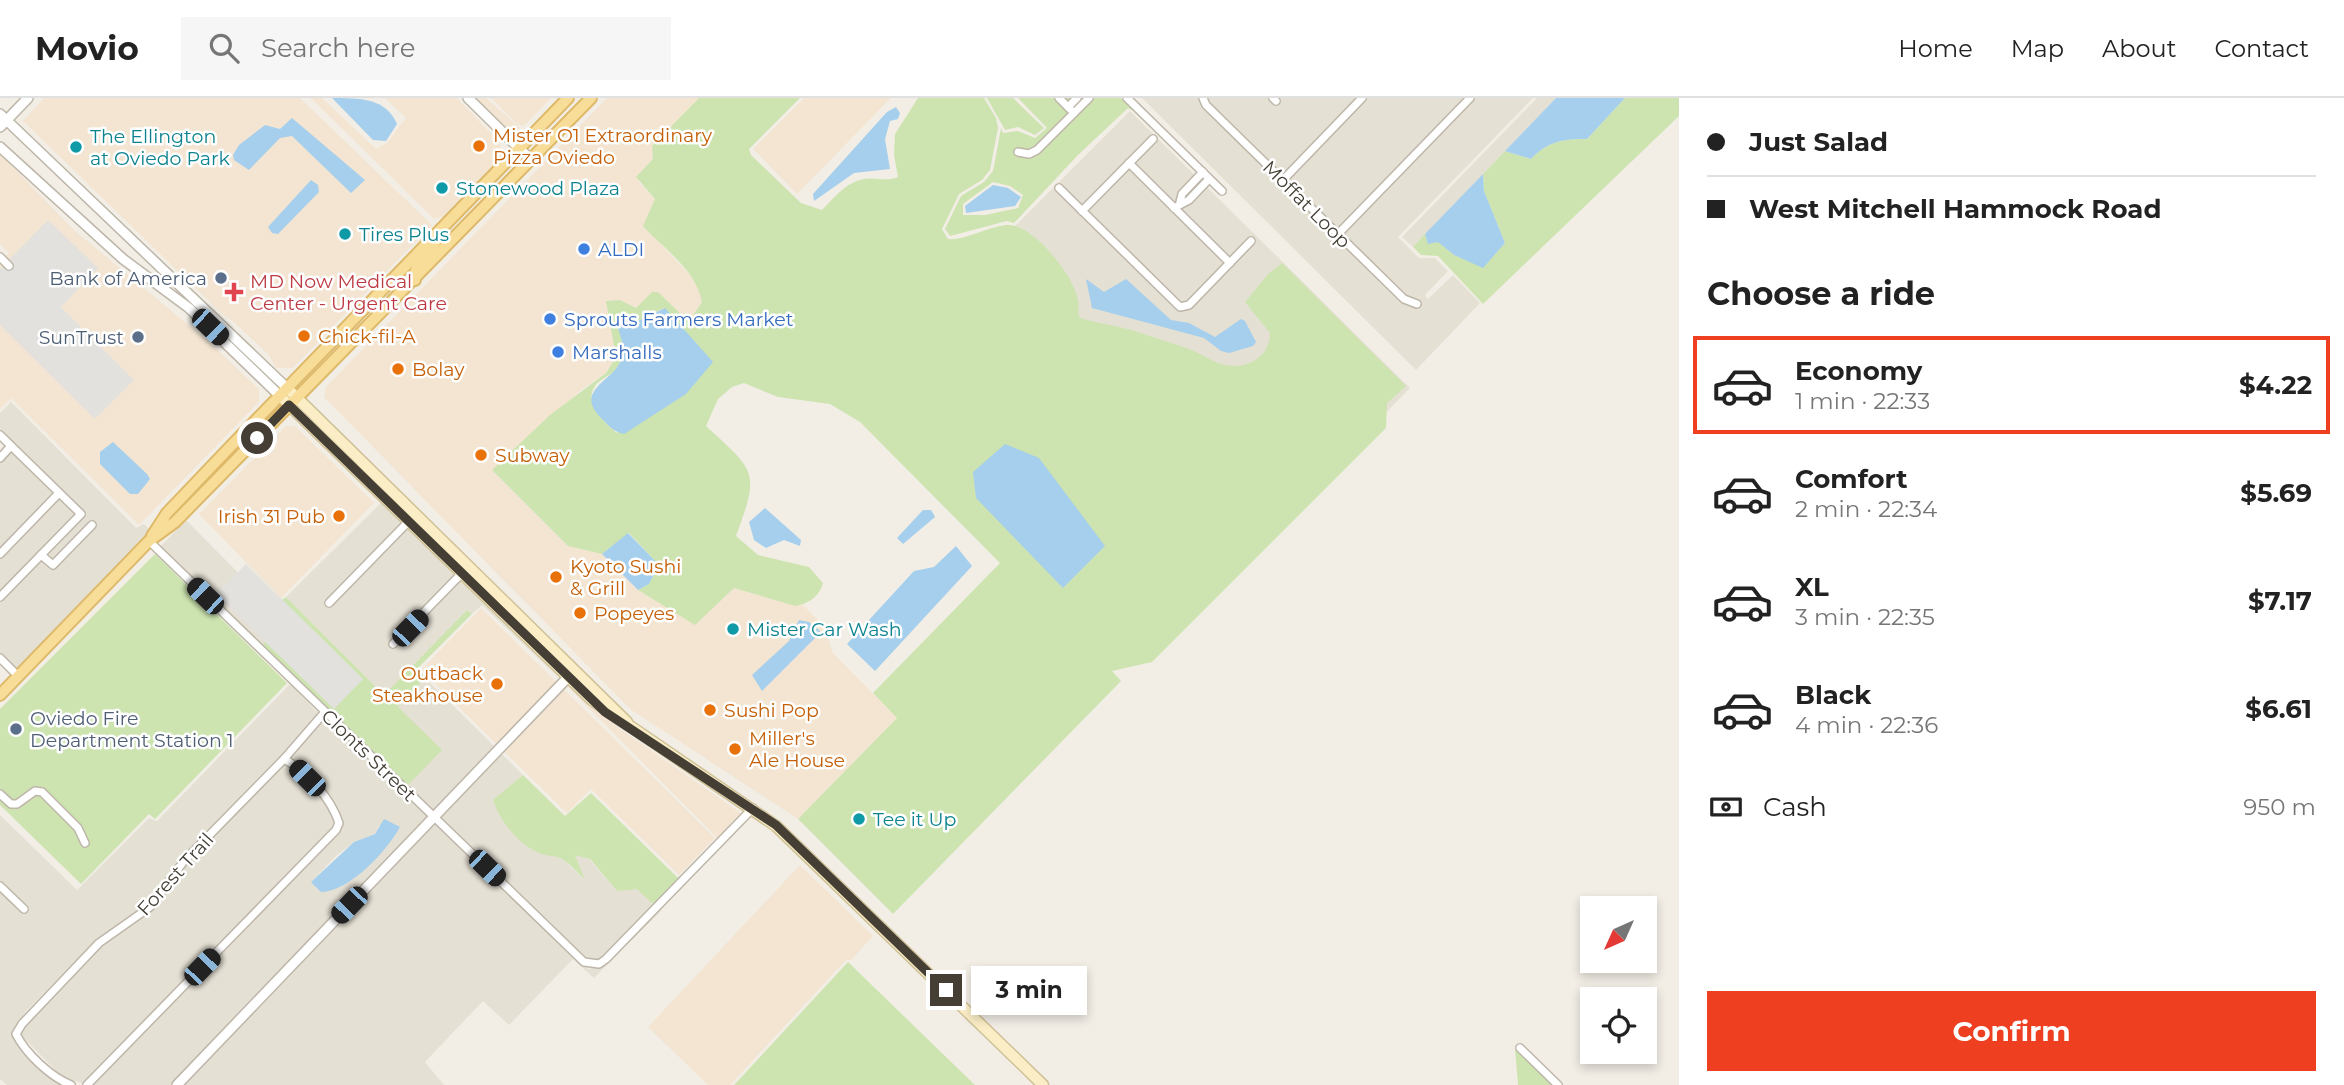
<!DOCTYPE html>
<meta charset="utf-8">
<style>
:root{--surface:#fff;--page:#f6f6f6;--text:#222;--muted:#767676;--line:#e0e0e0;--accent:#ee3f21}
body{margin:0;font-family:Montserrat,sans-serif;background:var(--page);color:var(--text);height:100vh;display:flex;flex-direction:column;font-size:26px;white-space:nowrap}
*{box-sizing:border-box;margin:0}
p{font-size:23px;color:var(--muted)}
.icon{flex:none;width:38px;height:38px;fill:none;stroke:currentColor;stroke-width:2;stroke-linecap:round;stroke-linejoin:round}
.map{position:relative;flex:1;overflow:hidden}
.drawer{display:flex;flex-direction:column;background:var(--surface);width:665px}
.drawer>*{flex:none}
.hud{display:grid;align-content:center;height:154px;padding:0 28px;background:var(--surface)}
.needle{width:46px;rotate:225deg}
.controls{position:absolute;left:1580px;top:798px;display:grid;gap:14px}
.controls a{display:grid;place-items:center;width:77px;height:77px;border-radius:0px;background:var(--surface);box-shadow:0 4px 10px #0003;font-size:35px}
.end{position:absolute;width:32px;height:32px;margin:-16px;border:9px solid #443e35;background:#fff;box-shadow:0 0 0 4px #fff}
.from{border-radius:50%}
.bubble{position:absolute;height:49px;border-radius:0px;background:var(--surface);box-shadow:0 4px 10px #0003;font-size:23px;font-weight:700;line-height:49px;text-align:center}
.car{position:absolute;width:21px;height:42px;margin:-21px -10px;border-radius:9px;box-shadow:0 0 5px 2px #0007;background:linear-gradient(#222 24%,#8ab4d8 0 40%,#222 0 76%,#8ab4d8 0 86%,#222 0)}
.hud b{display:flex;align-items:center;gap:24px;height:66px;font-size:26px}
.hud b+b{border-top:2px solid var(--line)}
.hud i{width:18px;height:18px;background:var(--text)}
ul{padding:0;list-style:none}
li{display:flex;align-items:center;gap:21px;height:98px;margin:0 14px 10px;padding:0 14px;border:4px solid transparent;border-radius:0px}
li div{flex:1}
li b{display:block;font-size:26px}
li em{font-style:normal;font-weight:700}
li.current{border-color:var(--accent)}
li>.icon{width:63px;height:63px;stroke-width:1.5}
h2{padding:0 28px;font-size:32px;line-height:84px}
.pay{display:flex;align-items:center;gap:18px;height:77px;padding:0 28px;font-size:26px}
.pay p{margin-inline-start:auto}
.primary-button{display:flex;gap:14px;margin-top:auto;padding:14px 28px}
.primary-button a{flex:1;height:80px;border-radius:0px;background:var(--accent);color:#fff;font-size:28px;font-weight:700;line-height:80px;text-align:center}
header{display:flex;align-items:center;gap:42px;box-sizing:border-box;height:98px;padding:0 35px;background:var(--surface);border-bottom:2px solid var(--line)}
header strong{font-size:33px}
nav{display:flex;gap:38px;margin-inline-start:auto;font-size:24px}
.search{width:490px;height:63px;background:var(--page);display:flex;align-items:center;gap:18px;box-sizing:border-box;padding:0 24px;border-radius:0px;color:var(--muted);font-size:26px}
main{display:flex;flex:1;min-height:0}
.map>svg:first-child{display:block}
</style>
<header>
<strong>Movio</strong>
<div class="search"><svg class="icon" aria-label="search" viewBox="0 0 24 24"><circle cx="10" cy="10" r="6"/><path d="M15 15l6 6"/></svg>Search here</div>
<nav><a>Home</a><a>Map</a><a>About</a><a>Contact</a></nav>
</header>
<main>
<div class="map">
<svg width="1679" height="987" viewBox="0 0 1679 987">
<rect width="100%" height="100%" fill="#f2eee6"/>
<!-- residential -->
<g fill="#e5e0d4" fill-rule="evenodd">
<polygon points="1142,0 1533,0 1398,139 1419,160 1435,160 1448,173 1425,197 1428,201 1453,177 1480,205 1416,272"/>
<polygon points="1537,0 1556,0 1413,149 1402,139"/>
<polygon points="1130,13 1410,290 1242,461 1013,130"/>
<polygon points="11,304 136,430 144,426 151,433 19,573 0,555 0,504 41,462 51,469 56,469 97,427 92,423 53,462 46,456 83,414 0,332 0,315"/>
<polygon points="11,353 54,395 0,451 0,365"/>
<polygon points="59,400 76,417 0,494 0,460"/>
<polygon points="383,403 404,423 324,505 329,509 409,428 457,476 389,547 393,551 462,480 561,582 482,507 472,516 467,512 384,597 286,499"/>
<polygon points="186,422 286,523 261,548 160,449"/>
<polygon points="290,572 398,609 425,580 495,649 433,713 288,574"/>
<polygon points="290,586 319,616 148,806 96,843 25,914 15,930 13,938 17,947 62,987 7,987 0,981 0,793 23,815 28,811 0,783 0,717 77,792 149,720 157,723"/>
<path d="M324,620L428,719L172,987H92L339,733L342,723L331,700L290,660ZM379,728L400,729L367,768L311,784L336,758L354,744L375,736Z"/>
<polygon points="500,654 523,677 493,703 541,756 553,756 564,762 583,780 575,756 589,761 617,793 637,790 654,807 598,862 586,861 578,855 438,718"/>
<polygon points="285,666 325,705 333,719 333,730 84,986 61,978 20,936 31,919 101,848 153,811 187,765"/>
<polygon points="433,723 573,860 588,871 601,869 659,811 661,813 594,880 573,861 509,927 483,903 425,964 444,987 182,987"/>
</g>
<!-- commercial -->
<g fill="#f3e5d2">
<polygon points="44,0 300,0 432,127 293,270 276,270 269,257 236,226 221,215 23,23"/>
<polygon points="311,0 322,0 376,51 387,45 406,20 385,0 457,0 500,45 502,58 443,119 434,121"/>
<polygon points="474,0 486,0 520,30 513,38"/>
<polygon points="491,0 551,0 524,28 517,26"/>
<polygon points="607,0 699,0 652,48 653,61 638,83 655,101 644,128 689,176 700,192 702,204 690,222 686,221 658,194 652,194 636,210 620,202 616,259 606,275 581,292 493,373 568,448 602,456 638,492 695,526 734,490 795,508 803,507 826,530 832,554 897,620 798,721 630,611 324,299 326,289"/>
<polygon points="804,0 891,0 797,96 753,51"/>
<polygon points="0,56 75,133 209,244 259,291 259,304 139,427 11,300 0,311 0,164 9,155 0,146"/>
<polygon points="286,328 295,328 374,405 281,500 199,416"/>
<polygon points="481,510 715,740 679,777 591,691 567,715 421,572"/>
<polygon points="565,586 619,630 742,716 718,741"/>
<polygon points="800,767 873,838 851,862 846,862 730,987 708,987 648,929"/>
</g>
<!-- green -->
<g fill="#cde4b0" fill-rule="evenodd">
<path d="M699,0H800L749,51L751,57L801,105L822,112C834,100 846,84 864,81C876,79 887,84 898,79L894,57L895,36L918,0H984L996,20L998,30L990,72L982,82L959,96L942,131L948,141C963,143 988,129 1006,127C1032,124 1074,178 1078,202C1079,207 1078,213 1079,219C1084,223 1120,228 1131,232C1150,238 1170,244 1189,251C1199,255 1208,261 1218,265C1242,274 1270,262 1270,235L1245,204L1269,175L1282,165L1406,288L1387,305L1386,330L1152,564L1112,573L1121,583L893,816L798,721L897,620L873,595L1000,465L860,324L830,306L778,299L744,285L732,289L718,301L706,328C756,374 760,373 736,438L758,457L809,469L823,485C820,498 808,506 795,508L734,490L695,527L638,492L649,486L659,467L629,435L602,456L568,448L492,372L550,317L606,275L616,259L606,203L620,202L636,210L652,194H658L686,221L690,222L702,204C696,172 664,151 643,128L655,101L636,79L653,61L652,48ZM664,210L617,335C605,324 583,306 595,288C599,281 611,278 616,271C627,257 626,239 627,223H638Z"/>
<polygon points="987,0 1013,0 1044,30 1035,37 1018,29 1005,32"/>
<path d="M1018,0H1087L1090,3L1093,0H1121L1137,15L1128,10L1078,57L1014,125L1007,123L950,138L945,131L961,98L984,84L993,73L1001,30L1003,35L1018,33L1035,40L1047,30ZM993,84L1010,88L1023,97L1018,110L985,117H963V106Z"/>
<path d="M1625,0H1679V18L1483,206L1438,158L1421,157L1413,149L1425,136L1428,145L1438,143L1454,157L1483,169L1505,145L1484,93L1483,76L1505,53L1531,61C1548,43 1563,41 1587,41Z"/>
<polygon points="155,456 287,585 155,721 149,716 81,786 0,707 0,611"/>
<polygon points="286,499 384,597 467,512 472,516 418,570 425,580 398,609 442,652 407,688 261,548 286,523 282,502"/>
<path d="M523,677L565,718L591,695L677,779H681L654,807L637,791L617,793L590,761L575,757L585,782C578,775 572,768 565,763C556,756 548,759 539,755C518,746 500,723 493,702Z"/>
<polygon points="848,864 975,987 734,987"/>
<polygon points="1515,951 1553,987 1518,987"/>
</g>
<!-- parking -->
<g fill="#e3e1de">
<polygon points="48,122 98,170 61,209 134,282 95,321 0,227 0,171"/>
<polygon points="246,466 363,581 334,611 216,496"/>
</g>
<!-- water -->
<g fill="#a5cfec">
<path d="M332,0C360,0 386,0 397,26L386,43L373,42Z"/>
<path d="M1556,0H1625L1587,41C1563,41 1548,43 1531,61L1505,53Z"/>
<polygon points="896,9 900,15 898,21 890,23 885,41 890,71 854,75 814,103 813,96 887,14"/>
<polygon points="292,20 365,82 351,95 292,38 280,40 249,72 234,62 233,57 239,47 265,27 280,31"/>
<polygon points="1483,76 1484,93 1505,145 1483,170 1454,157 1438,144 1428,146 1425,136"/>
<polygon points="311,82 318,87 319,94 278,136 272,135 268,129"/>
<polygon points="993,87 1008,90 1021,99 1015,108 966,115 965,108"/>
<polygon points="1086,181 1104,194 1126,181 1171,222 1189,225 1215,239 1241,221 1245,223 1256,244 1253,248 1229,255 1221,253 1204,240 1092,210"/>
<path d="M665,210L713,264L686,296L624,336C614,334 609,328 602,321C579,298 598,289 614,273C619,268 622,260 625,254L616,223H638Z"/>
<polygon points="113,344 147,376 150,381 138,396 130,396 100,366 100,354"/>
<polygon points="1005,346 1039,360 1105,448 1063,490 976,400 973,374"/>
<polygon points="765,410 801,442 800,448 784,442 766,450 754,442 749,424"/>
<polygon points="923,412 931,412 935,419 903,446 897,440"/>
<polygon points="628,435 659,467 649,486 638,492 602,456"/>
<polygon points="956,448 972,468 875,573 847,546 914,473 934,469"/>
<polygon points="799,522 809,524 820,533 818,537 762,593 752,577 789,543"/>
<path d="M384,721L400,729C386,754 350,793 321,794L311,784L354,744L375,736Z"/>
</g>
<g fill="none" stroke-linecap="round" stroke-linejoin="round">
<!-- minor casing -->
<g stroke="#bdb6a9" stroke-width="10">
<g id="minor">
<polyline points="1059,0 1074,15"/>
<polyline points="1127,0 1222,93"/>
<polyline points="1203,0 1206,7 1404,201 1417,206"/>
<polyline points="1273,0 1276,3"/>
<polyline points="1068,9 1077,0"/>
<polyline points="1018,54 1029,56 1037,52 1089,0"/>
<polyline points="1129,65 1230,165"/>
<polyline points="1283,82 1362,0"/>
<polyline points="1059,90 1180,209 1189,207 1251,143"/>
<polyline points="1180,104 1182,96 1203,74"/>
<polyline points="1174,110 1189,102 1209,81"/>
<polyline points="1082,113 1153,41"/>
<polyline points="1338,136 1470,0"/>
<polyline points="0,159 9,168"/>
<polyline points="0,337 81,416 0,499"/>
<polyline points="0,360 11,348"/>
<polyline points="149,443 584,864 599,866 606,861 753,710"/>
<polyline points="0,456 59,395"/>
<polyline points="41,457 53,467 92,427"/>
<polyline points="329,505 409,423"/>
<polyline points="393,546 462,475"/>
<polyline points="0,560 18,578"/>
<polyline points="0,696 11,706 17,706 35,693 42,694 78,730 85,745"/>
<polyline points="0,788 24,811"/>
<polyline points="1520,950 1558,987"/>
<path d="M71,987C51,979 26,956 16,936L22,926L99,845L150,809L184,763L284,661L324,615"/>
<path d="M87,987L336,732L339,725C331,700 307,674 284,661"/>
</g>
</g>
<!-- tertiary casing -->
<g stroke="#bdb6a9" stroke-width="12">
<g id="tertiary">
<polyline points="468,0 531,62"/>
<polyline points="0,16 287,290"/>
<polyline points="0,29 28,0"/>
<polyline points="0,49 123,161 189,210 280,298"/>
<polyline points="177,987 573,574"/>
</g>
</g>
<!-- secondary casing -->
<g stroke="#cfc197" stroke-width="13">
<g id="secondary">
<polyline points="287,290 627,624"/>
<polyline points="280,298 592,602 776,728 1043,987"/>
</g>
</g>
<!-- primary casing -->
<g stroke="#ddb969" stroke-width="14">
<g id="primary">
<path d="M415,182C412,162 437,151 441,131"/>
<polyline points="152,438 167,415 229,350 568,0"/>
<polyline points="0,597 149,443 175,424 591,0"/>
</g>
</g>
<!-- minor -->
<use href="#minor" stroke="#fff" stroke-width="7"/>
<!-- tertiary -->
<use href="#tertiary" stroke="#fff" stroke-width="9"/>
<!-- secondary -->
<use href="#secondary" stroke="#fbeec6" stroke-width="10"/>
<!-- primary -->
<use href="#primary" stroke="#f8dd98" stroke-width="10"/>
</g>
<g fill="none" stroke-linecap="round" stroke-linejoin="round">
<!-- route -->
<polyline stroke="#443e35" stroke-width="9" points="257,340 289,307 605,614 776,727 946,892"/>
</g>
<!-- markers -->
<g fill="#e8710a" stroke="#fff" stroke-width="2.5">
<circle cx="479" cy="48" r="7"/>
<circle cx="304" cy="238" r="7"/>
<circle cx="398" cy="271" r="7"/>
<circle cx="481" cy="357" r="7"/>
<circle cx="339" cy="418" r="7"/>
<circle cx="556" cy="479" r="7"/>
<circle cx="580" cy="515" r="7"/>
<circle cx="497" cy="586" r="7"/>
<circle cx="710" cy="612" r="7"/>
<circle cx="735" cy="651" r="7"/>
</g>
<g fill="#0f9aa8" stroke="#fff" stroke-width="2.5">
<circle cx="76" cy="49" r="7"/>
<circle cx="442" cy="90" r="7"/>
<circle cx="345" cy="136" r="7"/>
<circle cx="733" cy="531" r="7"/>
<circle cx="859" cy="721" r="7"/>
</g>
<g fill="#3f7fe0" stroke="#fff" stroke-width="2.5">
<circle cx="584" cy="151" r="7"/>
<circle cx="550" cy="221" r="7"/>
<circle cx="558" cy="254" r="7"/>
</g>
<g fill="#5c6f8a" stroke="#fff" stroke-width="2.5">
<circle cx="221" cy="180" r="7"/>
<circle cx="138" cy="239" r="7"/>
<circle cx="16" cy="631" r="7"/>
</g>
<path fill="#e0444e" stroke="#fff" stroke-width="2.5" d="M230.5 183.5h7v7h7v7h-7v7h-7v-7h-7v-7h7z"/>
<g text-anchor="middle" stroke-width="5" stroke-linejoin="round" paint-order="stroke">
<!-- food labels -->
<g font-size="19" fill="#c56008" stroke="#fff" text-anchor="start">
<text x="493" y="44">Mister O1 Extraordinary<tspan x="493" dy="22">Pizza Oviedo</tspan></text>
<text x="318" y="245">Chick-fil-A</text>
<text x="412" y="278">Bolay</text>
<text x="495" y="364">Subway</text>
<text x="325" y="425" text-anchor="end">Irish 31 Pub</text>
<text x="570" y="475">Kyoto Sushi<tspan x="570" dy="22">&amp; Grill</tspan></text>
<text x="594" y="522">Popeyes</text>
<text x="483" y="582" text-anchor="end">Outback<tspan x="483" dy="22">Steakhouse</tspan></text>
<text x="724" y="619">Sushi Pop</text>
<text x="749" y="647">Miller's<tspan x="749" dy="22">Ale House</tspan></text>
</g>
<!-- culture labels -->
<g font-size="19" fill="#0d838f" stroke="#fff" text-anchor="start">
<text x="90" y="45">The Ellington<tspan x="90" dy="22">at Oviedo Park</tspan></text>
<text x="456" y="97">Stonewood Plaza</text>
<text x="359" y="143">Tires Plus</text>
<text x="747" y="538">Mister Car Wash</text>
<text x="873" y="728">Tee it Up</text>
</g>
<!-- street labels -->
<g font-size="19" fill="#443e35" stroke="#fff">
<text transform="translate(1307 106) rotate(45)" y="7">Moffat Loop</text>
<text transform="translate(369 657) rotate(44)" y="7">Clonts Street</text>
<text transform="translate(175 776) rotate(-48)" y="7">Forest Trail</text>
</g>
<!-- shop labels -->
<g font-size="19" fill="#366cbe" stroke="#fff" text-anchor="start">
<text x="598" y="158">ALDI</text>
<text x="564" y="228">Sprouts Farmers Market</text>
<text x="572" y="261">Marshalls</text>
</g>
<!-- service labels -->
<g font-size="19" fill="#4e5e75" stroke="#fff" text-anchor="end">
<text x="207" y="187">Bank of America</text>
<text x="124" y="246">SunTrust</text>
<text x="30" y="627" text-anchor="start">Oviedo Fire<tspan x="30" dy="22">Department Station 1</tspan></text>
</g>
<!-- health labels -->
<g font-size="19" fill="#be3a42" stroke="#fff" text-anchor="start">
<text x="250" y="190">MD Now Medical<tspan x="250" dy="22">Center - Urgent Care</tspan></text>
</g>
</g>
</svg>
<div class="controls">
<a><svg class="needle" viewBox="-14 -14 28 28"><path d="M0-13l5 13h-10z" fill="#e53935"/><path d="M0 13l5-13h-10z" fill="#767676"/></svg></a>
<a><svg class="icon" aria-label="locate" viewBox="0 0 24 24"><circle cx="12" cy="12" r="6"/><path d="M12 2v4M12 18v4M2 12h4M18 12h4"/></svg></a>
</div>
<i class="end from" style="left:257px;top:340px"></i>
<i class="end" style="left:946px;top:892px"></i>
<div class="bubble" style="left:971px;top:868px;width:116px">3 min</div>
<i class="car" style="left:210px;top:229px;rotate:134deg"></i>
<i class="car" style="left:205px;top:498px;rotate:314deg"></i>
<i class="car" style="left:410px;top:530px;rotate:44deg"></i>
<i class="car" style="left:307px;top:680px;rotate:315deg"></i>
<i class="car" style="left:487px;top:770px;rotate:134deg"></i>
<i class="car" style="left:349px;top:807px;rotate:224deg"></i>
<i class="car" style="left:202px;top:869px;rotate:44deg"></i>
</div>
<section class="drawer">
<div class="hud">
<b><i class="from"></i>Just Salad</b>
<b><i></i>West Mitchell Hammock Road</b>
</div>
<h2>Choose a ride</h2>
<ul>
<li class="current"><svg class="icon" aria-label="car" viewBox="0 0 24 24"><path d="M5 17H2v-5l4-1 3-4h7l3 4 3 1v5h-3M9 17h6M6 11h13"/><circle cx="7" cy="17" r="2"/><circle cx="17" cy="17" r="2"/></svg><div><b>Economy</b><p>1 min · 22:33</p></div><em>$4.22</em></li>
<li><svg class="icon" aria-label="car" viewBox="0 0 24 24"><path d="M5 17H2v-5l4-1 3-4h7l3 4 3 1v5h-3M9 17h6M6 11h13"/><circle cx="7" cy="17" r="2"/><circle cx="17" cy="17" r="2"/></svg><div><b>Comfort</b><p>2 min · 22:34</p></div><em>$5.69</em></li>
<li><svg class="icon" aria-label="car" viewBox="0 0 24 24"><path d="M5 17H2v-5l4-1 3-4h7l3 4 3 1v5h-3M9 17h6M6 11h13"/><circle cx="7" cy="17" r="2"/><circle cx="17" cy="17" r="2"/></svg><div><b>XL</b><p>3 min · 22:35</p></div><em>$7.17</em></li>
<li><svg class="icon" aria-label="car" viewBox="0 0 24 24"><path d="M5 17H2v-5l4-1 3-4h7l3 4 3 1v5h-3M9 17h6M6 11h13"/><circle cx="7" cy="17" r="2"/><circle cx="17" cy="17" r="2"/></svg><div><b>Black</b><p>4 min · 22:36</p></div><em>$6.61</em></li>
</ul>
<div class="pay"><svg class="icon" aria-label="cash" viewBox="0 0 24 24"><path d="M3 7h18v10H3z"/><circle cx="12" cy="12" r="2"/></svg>Cash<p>950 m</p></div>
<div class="primary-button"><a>Confirm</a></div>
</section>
</main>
